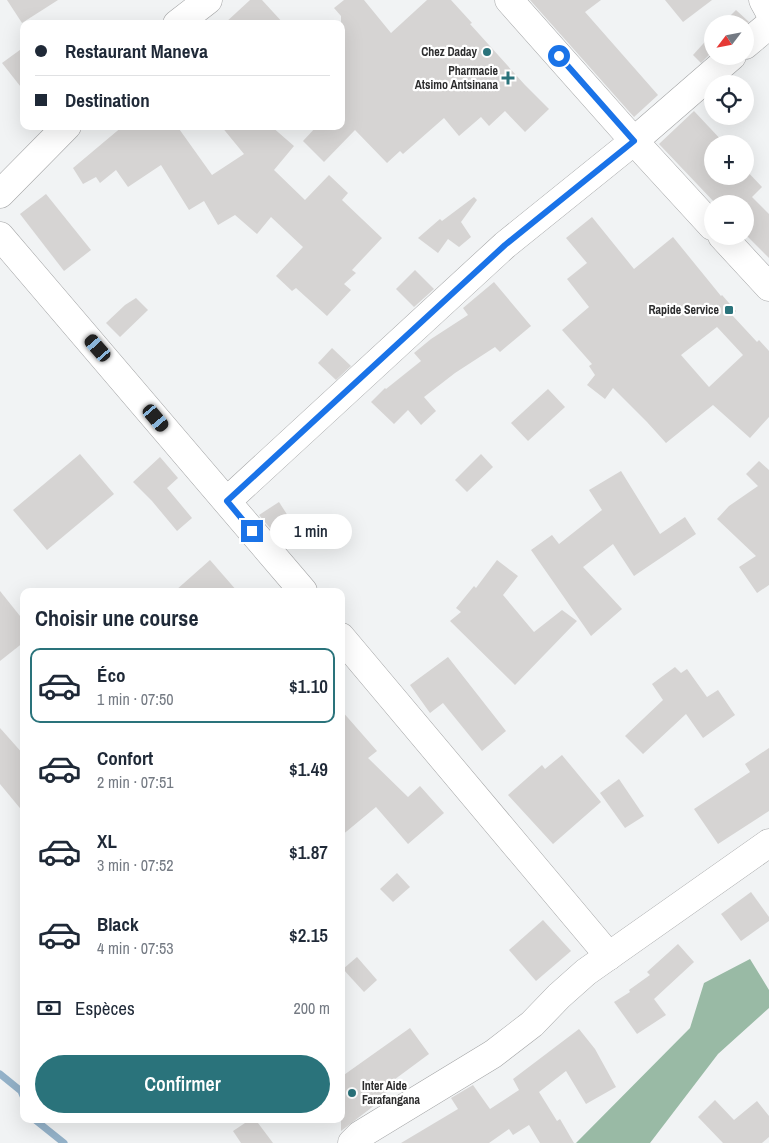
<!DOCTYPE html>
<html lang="fr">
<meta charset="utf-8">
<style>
:root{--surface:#fff;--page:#f6f6f7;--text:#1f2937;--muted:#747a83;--line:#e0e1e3;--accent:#2a737b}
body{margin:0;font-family:"Archivo Narrow",sans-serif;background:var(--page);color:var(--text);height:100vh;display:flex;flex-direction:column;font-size:19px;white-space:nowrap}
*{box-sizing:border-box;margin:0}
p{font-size:16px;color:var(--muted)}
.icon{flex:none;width:28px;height:28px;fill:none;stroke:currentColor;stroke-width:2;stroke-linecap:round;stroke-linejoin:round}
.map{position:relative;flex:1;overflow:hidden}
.drawer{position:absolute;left:20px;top:588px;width:325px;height:535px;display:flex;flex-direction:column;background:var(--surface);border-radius:10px;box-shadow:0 5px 20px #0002}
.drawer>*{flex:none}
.guide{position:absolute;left:20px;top:20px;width:325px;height:110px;border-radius:10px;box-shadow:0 5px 20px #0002;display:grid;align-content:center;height:110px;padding:0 15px;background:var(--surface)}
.needle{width:32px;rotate:238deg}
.fabs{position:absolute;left:704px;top:15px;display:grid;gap:10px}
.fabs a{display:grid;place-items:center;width:50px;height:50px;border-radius:50%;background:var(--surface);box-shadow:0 5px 20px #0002;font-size:25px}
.end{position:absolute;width:22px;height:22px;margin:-11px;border:6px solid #1a73e8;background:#fff;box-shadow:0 0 0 2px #fff}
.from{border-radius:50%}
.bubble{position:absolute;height:35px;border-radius:18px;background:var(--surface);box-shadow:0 5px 20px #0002;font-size:16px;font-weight:600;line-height:35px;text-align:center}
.car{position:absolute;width:15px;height:30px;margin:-15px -8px;border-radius:6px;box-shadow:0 0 4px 1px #0007;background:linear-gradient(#222 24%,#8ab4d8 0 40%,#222 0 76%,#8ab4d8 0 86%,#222 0)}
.guide b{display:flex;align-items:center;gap:18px;height:48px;font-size:19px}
.guide b+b{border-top:1px solid var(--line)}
.guide i{width:12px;height:12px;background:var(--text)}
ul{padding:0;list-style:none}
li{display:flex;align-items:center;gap:15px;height:75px;margin:0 10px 8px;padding:0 5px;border:2px solid transparent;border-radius:10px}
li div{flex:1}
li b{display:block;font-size:19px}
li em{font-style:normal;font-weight:600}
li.selected{border-color:var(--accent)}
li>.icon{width:45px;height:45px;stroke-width:1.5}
h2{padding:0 15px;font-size:22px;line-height:60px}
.pay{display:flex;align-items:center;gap:12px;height:55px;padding:0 15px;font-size:19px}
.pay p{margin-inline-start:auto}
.button{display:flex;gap:10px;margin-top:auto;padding:10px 15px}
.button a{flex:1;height:58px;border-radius:30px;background:var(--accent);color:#fff;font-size:20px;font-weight:600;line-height:58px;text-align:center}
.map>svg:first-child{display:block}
</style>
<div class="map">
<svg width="769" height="1143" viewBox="0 0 769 1143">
<rect width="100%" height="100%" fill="#f1f3f4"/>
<!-- forest -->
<polygon fill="#99baa5" points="750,959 769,990 769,1008 718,1054 650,1143 576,1143 690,1028 704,983"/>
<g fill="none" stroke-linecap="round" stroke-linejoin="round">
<!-- stream -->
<g stroke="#94b2c9" stroke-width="7">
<polyline points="0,1074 21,1091 24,1098"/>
<polyline points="34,1119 64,1143"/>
</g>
</g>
<!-- building -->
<g fill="#d6d4d3" fill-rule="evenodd">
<polygon points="7,0 58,0 22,23"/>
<polygon points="250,0 262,0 284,24 224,24"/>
<polygon points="344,0 364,0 391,33 427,0 451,0 472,23 470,24 525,85 549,109 525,132 505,111 489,126 481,117 459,136 444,118 403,154 400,151 387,163 355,130 324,162 303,141 317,126 341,126 341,16 334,8"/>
<polygon points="530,0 601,0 585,12 658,95 634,117"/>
<polygon points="665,0 712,0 683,22"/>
<polygon points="736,10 749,22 745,25 722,24"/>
<polygon points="712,34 712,52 701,63 693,55"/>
<polygon points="24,47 24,91 2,63"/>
<polygon points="694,111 725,144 712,144 712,176 745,176 745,169 762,187 752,197 769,214 769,258 745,234 745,204 716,204 659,144"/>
<polygon points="123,126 177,126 212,175 244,154 221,126 271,126 294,146 274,170 305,200 329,175 348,193 342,200 382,238 352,270 356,273 344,284 351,290 327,316 296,288 292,291 276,276 303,247 271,217 257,234 235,215 218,225 204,201 189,210 161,165 128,187 116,170 100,183 96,177 83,184 73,168"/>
<polygon points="46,194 91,250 64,271 20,214"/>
<polygon points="474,197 477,200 461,222 471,237 459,247 448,239 438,253 418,238 440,219 442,221"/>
<path d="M592,217L634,269L673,237L721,296L722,295L736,311L732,315L757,342L759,340L769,351V417L750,438L713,405L666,443L647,422L613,388L605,399L587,385L595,375L589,366L592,364L562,330L589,307L567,279L587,263L566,238ZM717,327L743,355L709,387L681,355Z"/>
<polygon points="415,270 434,289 414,307 396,289"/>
<polygon points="494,282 531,326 500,352 495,347 455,373 424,397 436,411 421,425 408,410 394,424 371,402 385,388 386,389 421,361 414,353 431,339 468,315 463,308"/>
<polygon points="136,298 148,310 120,337 106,323 125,305"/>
<polygon points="332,348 351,366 336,380 318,363"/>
<polygon points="548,389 565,407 528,441 511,423"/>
<polygon points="80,454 114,494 47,550 13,510"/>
<polygon points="481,454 493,467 467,492 455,480"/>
<polygon points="160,457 178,478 167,488 192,518 177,531 152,501 133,482"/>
<polygon points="759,461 769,470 769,585 757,593 739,567 756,556 717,519 729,506 758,486 746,474"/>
<polygon points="621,471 660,534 685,517 696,534 634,576 613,544 583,567 622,609 591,636 531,550 552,535 559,544 602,510 589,490"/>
<polygon points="279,502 297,530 280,540 259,515"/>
<polygon points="210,560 237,591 175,591"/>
<polygon points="497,560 518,576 503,595 534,632 562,610 577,621 515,685 450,621 461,612 456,608 474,586 476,588"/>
<polygon points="0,591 24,621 24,642 0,661"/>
<polygon points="448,657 506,731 482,751 443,703 430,713 410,685"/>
<polygon points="675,667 681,673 687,669 707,697 718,690 735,715 703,738 686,714 643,754 625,736 663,700 652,684"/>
<polygon points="341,710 377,751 368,758 408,797 420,786 444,813 408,844 376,807 341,836"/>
<polygon points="0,728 24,755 24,813 0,784"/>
<polygon points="769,748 769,811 718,844 694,809 750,772 745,764"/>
<polygon points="562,755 601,802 553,844 508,795 542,765 545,769"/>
<polygon points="619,779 644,816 625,828 600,793"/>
<polygon points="397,873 410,887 393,902 380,889"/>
<polygon points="751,892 769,917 769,921 741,941 721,914"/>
<polygon points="543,920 571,951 536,981 509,950"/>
<polygon points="678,944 694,962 654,999 666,1015 637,1034 614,1002 630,992 629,990 650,975 647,972"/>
<polygon points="357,957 377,980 364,992 343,969"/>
<polygon points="410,1028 429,1054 383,1088 388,1095 341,1131 341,1077"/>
<polygon points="579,1029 595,1049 616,1087 586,1104 566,1071 539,1092 557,1121 560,1119 574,1143 540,1143 529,1125 513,1135 509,1129 489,1143 401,1143 458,1109 451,1098 473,1085 490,1109 519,1090 513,1079"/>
<polygon points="715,1100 734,1120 757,1101 769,1116 769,1137 762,1143 723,1143 698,1117"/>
<polygon points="251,1119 255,1119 273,1143 241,1143 233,1131"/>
</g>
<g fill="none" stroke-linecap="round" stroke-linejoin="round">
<!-- minor casing -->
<g stroke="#a3a4a5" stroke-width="29">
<g id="minor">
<polyline points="763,0 769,11"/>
<polyline points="177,24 208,0"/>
<polyline points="745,45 769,25"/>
<polyline points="0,194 67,126"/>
<polyline points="0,236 303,591"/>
<polyline points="227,501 505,245 634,141 732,56"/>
<polyline points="341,637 609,956"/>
<polyline points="352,1143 360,1135 493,1054 532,1024 559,996 586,972 769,843"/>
</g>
</g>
<!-- major casing -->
<g stroke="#a3a4a5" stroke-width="29">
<g id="major">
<polyline points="509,0 634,141 712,226"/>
<polyline points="722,236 769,287"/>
</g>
</g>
<!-- minor -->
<use href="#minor" stroke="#fff" stroke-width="28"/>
<!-- major -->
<use href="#major" stroke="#fff" stroke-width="28"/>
</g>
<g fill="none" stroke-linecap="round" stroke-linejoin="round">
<!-- route -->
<polyline stroke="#1a73e8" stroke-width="6" points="252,531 227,501 505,245 634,141 559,56"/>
</g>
<!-- markers -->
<g fill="#2a737b" stroke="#fff" stroke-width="2">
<circle cx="487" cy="52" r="5"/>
<path d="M505.5 70.5h5v5h5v5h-5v5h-5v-5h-5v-5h5z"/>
<rect x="724" y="305" width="10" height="10" rx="2.5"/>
<circle cx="352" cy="1093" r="5"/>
</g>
<g text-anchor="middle" stroke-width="4.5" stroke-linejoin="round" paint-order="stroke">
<!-- poi labels -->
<g font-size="12" font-weight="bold" fill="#2c2c2d" stroke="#fff" text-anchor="end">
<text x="477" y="56">Chez Daday</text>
<text x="498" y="75">Pharmacie<tspan x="498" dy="14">Atsimo Antsinana</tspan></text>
<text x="719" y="314">Rapide Service</text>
<text x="362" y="1090" text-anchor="start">Inter Aide<tspan x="362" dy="14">Farafangana</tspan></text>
</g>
</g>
</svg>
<div class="fabs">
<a><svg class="needle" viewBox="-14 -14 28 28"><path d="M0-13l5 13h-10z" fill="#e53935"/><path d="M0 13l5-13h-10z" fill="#747a83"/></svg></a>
<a><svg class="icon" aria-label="locate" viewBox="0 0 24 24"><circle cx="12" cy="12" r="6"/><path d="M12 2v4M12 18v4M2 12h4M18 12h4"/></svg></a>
<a>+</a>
<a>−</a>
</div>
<i class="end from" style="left:559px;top:56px"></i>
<i class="end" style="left:252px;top:531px"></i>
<div class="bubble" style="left:270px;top:514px;width:82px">1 min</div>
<i class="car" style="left:98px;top:348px;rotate:319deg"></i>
<i class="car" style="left:156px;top:418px;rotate:140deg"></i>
<div class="guide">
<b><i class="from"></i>Restaurant Maneva</b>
<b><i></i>Destination</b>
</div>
<section class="drawer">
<h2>Choisir une course</h2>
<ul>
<li class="selected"><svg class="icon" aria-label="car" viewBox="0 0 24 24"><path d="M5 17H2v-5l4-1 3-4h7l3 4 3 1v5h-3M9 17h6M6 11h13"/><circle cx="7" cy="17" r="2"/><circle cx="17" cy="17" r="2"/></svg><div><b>Éco</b><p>1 min · 07:50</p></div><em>$1.10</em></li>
<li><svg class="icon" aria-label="car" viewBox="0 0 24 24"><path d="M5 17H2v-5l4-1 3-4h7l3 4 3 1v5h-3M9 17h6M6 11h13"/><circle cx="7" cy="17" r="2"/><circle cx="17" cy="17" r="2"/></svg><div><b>Confort</b><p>2 min · 07:51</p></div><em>$1.49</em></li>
<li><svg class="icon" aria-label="car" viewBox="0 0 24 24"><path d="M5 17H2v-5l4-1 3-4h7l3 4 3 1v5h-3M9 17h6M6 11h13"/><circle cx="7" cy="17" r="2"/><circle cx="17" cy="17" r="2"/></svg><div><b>XL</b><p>3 min · 07:52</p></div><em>$1.87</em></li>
<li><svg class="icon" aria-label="car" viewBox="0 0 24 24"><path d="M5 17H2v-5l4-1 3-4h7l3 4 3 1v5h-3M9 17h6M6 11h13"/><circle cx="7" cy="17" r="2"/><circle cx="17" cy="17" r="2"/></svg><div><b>Black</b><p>4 min · 07:53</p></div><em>$2.15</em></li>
</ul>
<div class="pay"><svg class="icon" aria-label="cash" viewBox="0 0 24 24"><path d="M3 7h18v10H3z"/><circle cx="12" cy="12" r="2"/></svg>Espèces<p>200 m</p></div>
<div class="button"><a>Confirmer</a></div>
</section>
</div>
